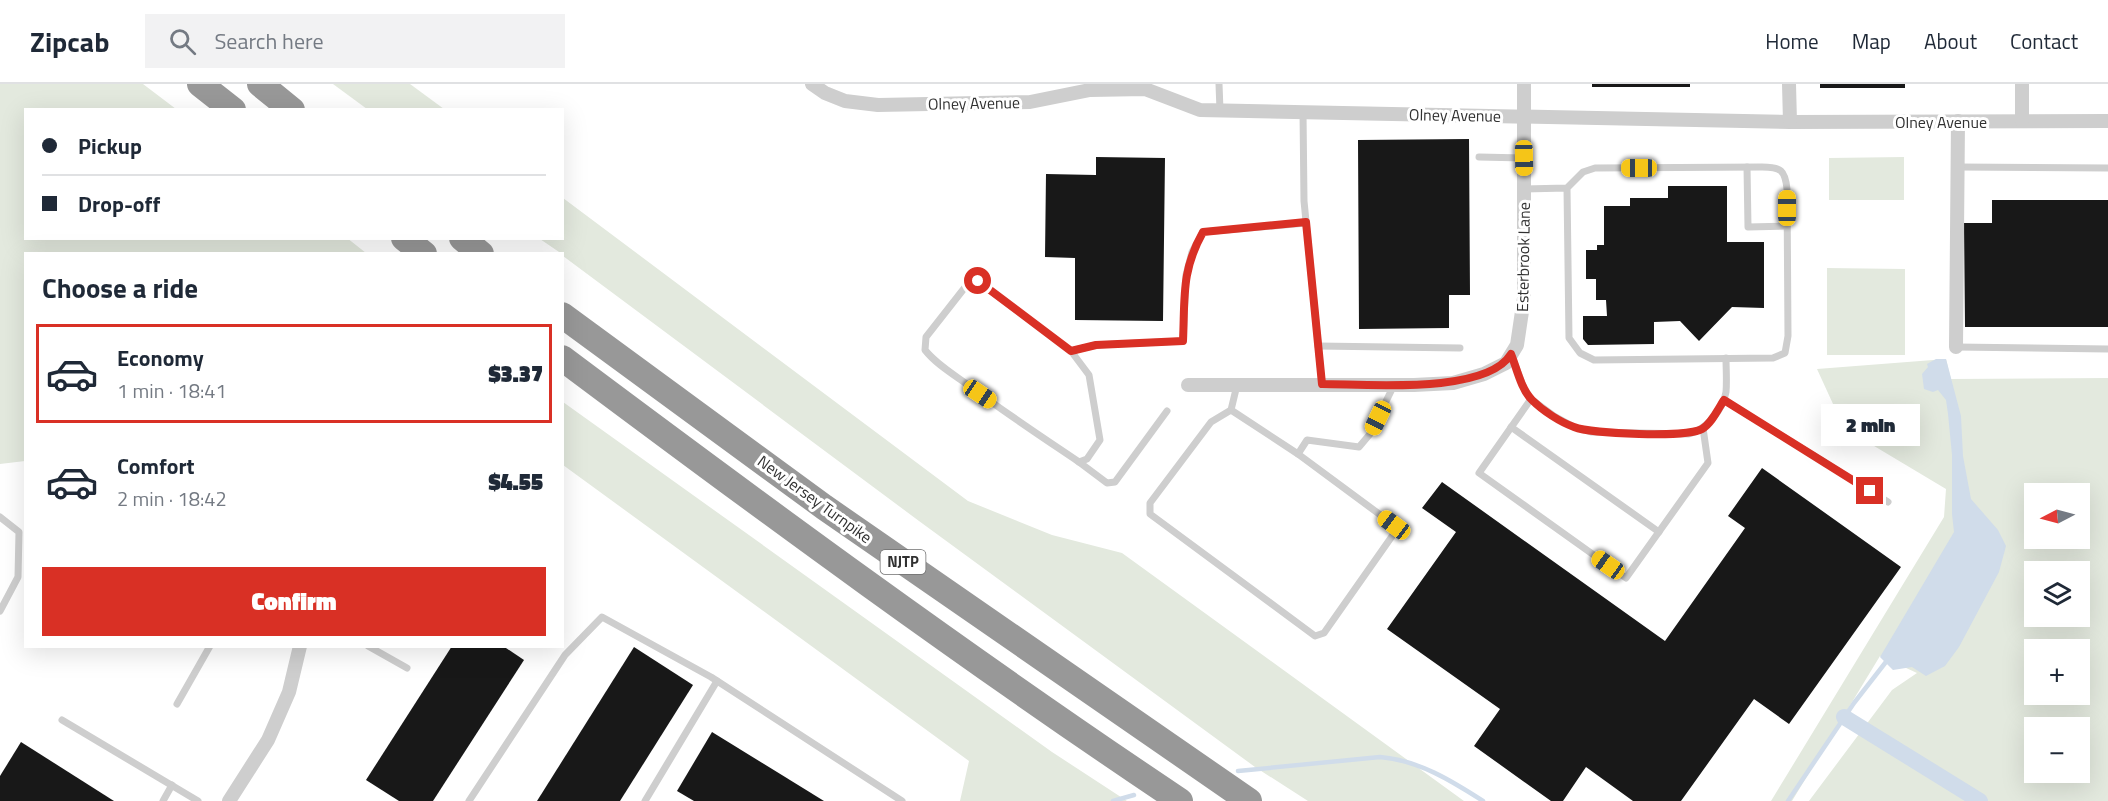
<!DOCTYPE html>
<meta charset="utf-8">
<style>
:root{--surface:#fff;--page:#f2f2f3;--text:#1f2937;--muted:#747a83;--line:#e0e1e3;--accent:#d93025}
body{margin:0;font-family:"Titillium Web",sans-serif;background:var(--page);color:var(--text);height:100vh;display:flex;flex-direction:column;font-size:22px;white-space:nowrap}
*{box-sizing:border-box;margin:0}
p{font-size:20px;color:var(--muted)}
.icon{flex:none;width:33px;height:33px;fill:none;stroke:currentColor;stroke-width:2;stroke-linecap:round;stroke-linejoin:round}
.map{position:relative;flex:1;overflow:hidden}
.side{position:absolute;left:24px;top:168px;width:540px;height:396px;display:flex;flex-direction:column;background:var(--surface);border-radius:0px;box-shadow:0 6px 24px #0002}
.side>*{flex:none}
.banner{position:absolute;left:24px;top:24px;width:540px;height:132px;border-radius:0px;box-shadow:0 6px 24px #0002;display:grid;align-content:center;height:132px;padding:0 18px;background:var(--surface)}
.needle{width:39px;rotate:264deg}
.tools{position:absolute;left:2024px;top:399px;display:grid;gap:12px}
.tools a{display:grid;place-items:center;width:66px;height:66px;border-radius:0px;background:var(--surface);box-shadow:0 6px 24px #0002;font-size:30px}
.end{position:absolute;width:27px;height:27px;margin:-14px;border:8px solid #d93025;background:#fff;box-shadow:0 0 0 3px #fff}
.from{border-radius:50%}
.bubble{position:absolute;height:42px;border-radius:0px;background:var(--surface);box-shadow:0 6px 24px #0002;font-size:20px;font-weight:800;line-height:42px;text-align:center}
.car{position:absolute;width:18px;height:36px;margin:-18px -9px;border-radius:8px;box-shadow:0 0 4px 2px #0007;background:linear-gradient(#f5c518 24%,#345 0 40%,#f5c518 0 76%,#345 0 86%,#f5c518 0)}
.banner b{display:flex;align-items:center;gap:21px;height:57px;font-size:22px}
.banner b+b{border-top:2px solid var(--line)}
.banner i{width:15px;height:15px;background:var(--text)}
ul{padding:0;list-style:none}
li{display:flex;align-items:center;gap:18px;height:99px;margin:0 12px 9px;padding:0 6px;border:3px solid transparent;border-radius:0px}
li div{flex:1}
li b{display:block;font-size:22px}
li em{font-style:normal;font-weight:800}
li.on{border-color:var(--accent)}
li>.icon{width:54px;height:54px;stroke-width:1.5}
h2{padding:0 18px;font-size:27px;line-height:72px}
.cta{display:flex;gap:12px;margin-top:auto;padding:12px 18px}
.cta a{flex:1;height:69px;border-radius:0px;background:var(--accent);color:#fff;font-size:24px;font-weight:800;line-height:69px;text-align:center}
header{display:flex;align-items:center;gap:36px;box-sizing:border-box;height:84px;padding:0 30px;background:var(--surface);border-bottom:2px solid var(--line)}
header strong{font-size:28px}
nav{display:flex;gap:33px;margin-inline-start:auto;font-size:21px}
.search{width:420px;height:54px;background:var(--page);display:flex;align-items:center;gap:15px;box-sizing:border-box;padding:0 21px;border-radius:0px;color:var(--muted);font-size:22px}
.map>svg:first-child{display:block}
</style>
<header>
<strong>Zipcab</strong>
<div class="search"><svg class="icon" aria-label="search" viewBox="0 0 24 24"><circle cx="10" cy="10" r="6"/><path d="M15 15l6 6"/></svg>Search here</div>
<nav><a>Home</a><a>Map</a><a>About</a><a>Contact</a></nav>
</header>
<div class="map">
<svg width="2108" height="717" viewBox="0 0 2108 717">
<rect width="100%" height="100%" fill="#fff"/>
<!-- green -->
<g fill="#e3e9de" fill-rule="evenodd">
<polygon points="0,0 143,0 176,25 26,26 26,154 347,154 366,169 26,170 25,377 0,380"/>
<polygon points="333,0 410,0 444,25 367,25"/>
<polygon points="1904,73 1904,116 1829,116 1829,74"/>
<polygon points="563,114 968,417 1052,451 1122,469 1464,717 1308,717 1255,683 919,437 563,172 562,170 540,155 562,154"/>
<polygon points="1827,184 1905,185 1905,271 1827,271"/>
<path d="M1946,275L1951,295L2108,294V717H1809L1892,606L1917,589L1880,572L1792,717H1771L1944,433L1946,405L1844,344L1817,285ZM2034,410H2079V454H2034ZM2034,488H2079V532H2034ZM2034,566H2079V610H2034ZM2034,644H2079V688H2034Z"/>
<polygon points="563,318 1052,668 1127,717 960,717 969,677 563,381"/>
</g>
<!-- water -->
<polygon fill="#d0dcea" points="1936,275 1946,275 1961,332 1963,372 1971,415 1998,446 2006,462 1999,488 1959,563 1945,582 1926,592 1912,583 1893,586 1880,573 1954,448 1952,430 1952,371 1948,330 1946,316 1938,306 1933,308 1924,305 1922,290 1928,283 1927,280"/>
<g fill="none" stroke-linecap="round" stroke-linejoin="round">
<!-- stream -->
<g stroke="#d0dcea" stroke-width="4.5">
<path d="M1238,687L1380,673C1418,676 1452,697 1483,717"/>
<polyline points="1113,717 1134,711"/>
<polyline points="1788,717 1854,619 1889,574"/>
</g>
<!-- canal -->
<polyline stroke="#d0dcea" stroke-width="16" points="1844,633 1980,717"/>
</g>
<!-- building -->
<g fill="#181818">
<rect x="1592" y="0" width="98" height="3"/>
<rect x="1820" y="0" width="85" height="4"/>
<polygon points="1469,55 1470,211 1449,211 1449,244 1359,245 1358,56"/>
<polygon points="1096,73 1165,74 1163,237 1075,236 1075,174 1045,173 1046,90 1096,91"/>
<polygon points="1668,102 1727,102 1727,158 1764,158 1764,224 1732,223 1699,257 1680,237 1654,238 1654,260 1588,261 1583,255 1583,232 1607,232 1606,216 1596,216 1596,195 1586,195 1586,166 1597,166 1597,161 1604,161 1604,122 1630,122 1630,114 1668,114"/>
<polygon points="1992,116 2108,116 2108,243 1965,243 1964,139 1992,139"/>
<polygon points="1762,384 1901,483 1789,640 1754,615 1681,717 1633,717 1586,683 1563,717 1551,717 1474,662 1500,625 1387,545 1456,448 1422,424 1442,398 1665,557 1745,444 1728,432"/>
<polygon points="452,562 503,562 524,576 433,717 399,717 366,696"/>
<polygon points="634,563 693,601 620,717 537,717"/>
<polygon points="712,648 824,717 694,717 677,707"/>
<polygon points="21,658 114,717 0,717 0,692"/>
</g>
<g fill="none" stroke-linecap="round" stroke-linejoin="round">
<!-- service -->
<g stroke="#cecece" stroke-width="7">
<polyline points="1219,0 1220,26"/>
<polyline points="1303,28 1304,117 1322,300"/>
<polyline points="1479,73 1524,74"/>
<polyline points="1747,83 1748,143 1787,142"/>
<polyline points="1958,83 2108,84"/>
<path d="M1524,105L1567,104L1583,88L1595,84L1762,83C1781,83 1785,86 1787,105L1788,252L1785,269L1773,274L1594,276L1580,269L1569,254L1567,104"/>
<path d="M978,197L1071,267L1089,291L1100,356L1087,375L1079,378C1042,353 1004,328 968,301C953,290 936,280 925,266L926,253L966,202Z"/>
<polyline points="1318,262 1460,264"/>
<polyline points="1956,263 2108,265"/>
<polyline points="1071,267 1096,261 1183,257 1186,191 1192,168 1203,148 1306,139"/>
<path d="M1511,270L1525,307L1531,315L1554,332L1574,343L1591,348L1689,350C1707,345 1723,326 1726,308C1727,297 1726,285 1726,274"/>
<polyline points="1237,301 1231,326 1211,338 1150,419 1150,430 1315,552 1324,549 1395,448 1394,441 1298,370 1307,356 1359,363 1370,350 1394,301"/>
<polyline points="1531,315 1479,389 1626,494 1708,379 1703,344"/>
<polyline points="1724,316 1888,418"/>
<polyline points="1231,326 1298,370"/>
<polyline points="1511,343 1659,448"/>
<polyline points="1079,378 1107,399 1115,398 1167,327"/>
<polyline points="0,433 19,448 18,493 0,527"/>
<polyline points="368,562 407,584"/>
<polyline points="177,620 210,562"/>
<polyline points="62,636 198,717"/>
<polyline points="163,717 172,701"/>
<polyline points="469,717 565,571 602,533 711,593 902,717"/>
<polyline points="645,717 717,597"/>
</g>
<!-- minor -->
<g stroke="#cecece" stroke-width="14">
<polyline points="812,0 825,9 845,17 878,21 1030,18 1090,6 1145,5 1200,26 1790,38 2108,37"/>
<polyline points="1789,0 1790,38"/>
<polyline points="2022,37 2022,0"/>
<polyline points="1956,263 1958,37"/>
<polyline points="1188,301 1414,301 1453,299 1484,290 1506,279 1517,261 1524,214 1524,0"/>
<polyline points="229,717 268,656 289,608 300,562"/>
</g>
<!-- motorway -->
<g stroke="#989898" stroke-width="26">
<polyline points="200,0 233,26"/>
<polyline points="260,0 292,26"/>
<polyline points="404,154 424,170"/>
<polyline points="462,154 481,170"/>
<polyline points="562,231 824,423 1249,717"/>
<path d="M562,274C765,426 969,576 1180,717"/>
</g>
</g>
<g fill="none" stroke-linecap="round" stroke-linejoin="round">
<!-- route -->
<path stroke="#d93025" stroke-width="8" d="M978,197L1071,267L1096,261L1183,257C1185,214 1181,187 1203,148L1306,138L1322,300C1366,300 1486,311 1511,270C1517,285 1521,305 1532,316C1543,327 1560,338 1574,343C1592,350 1687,354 1702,345C1712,339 1718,325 1724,316L1870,407"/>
</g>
<g text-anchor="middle" stroke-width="6" stroke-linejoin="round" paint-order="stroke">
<!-- shield labels -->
<rect fill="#fff" stroke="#6f6f6f" stroke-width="1.5" x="880.5" y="466" width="45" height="24" rx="4.5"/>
<g font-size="15" font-weight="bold" fill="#313131">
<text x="903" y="483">NJTP</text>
</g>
<!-- street labels -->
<g font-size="16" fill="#313131" stroke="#fff">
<text transform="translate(974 19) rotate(-1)" y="6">Olney Avenue</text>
<text transform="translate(1455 31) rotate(1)" y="6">Olney Avenue</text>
<text x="1941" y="44">Olney Avenue</text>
<text transform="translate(1523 173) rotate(-89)" y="6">Esterbrook Lane</text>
<text transform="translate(815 415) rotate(36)" y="6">New Jersey Turnpike</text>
</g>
</g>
</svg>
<div class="tools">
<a><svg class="needle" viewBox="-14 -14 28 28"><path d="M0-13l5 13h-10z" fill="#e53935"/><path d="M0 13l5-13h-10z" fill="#747a83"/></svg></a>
<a><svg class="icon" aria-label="layers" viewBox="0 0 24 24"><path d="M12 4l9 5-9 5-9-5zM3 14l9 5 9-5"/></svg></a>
<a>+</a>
<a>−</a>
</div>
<i class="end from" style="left:978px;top:197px"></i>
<i class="end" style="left:1870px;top:407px"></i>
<div class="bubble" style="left:1821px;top:320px;width:99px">2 min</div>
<i class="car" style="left:1524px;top:74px;rotate:179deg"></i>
<i class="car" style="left:1639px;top:84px;rotate:270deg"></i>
<i class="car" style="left:1787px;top:124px;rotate:0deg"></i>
<i class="car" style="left:980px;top:310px;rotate:124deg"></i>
<i class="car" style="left:1378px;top:334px;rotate:206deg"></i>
<i class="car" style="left:1394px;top:441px;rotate:307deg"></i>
<i class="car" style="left:1608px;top:481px;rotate:305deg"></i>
<div class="banner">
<b><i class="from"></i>Pickup</b>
<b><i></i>Drop-off</b>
</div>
<section class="side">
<h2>Choose a ride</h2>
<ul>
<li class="on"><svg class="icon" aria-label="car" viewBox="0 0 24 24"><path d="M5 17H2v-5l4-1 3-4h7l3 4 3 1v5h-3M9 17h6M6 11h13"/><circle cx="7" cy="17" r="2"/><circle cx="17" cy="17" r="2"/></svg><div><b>Economy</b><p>1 min · 18:41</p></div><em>$3.37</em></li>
<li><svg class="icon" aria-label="car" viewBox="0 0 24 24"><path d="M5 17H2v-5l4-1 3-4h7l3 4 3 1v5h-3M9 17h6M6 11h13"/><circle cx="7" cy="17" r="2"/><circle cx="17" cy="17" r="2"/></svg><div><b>Comfort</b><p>2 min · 18:42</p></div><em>$4.55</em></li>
</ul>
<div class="cta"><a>Confirm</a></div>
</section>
</div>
